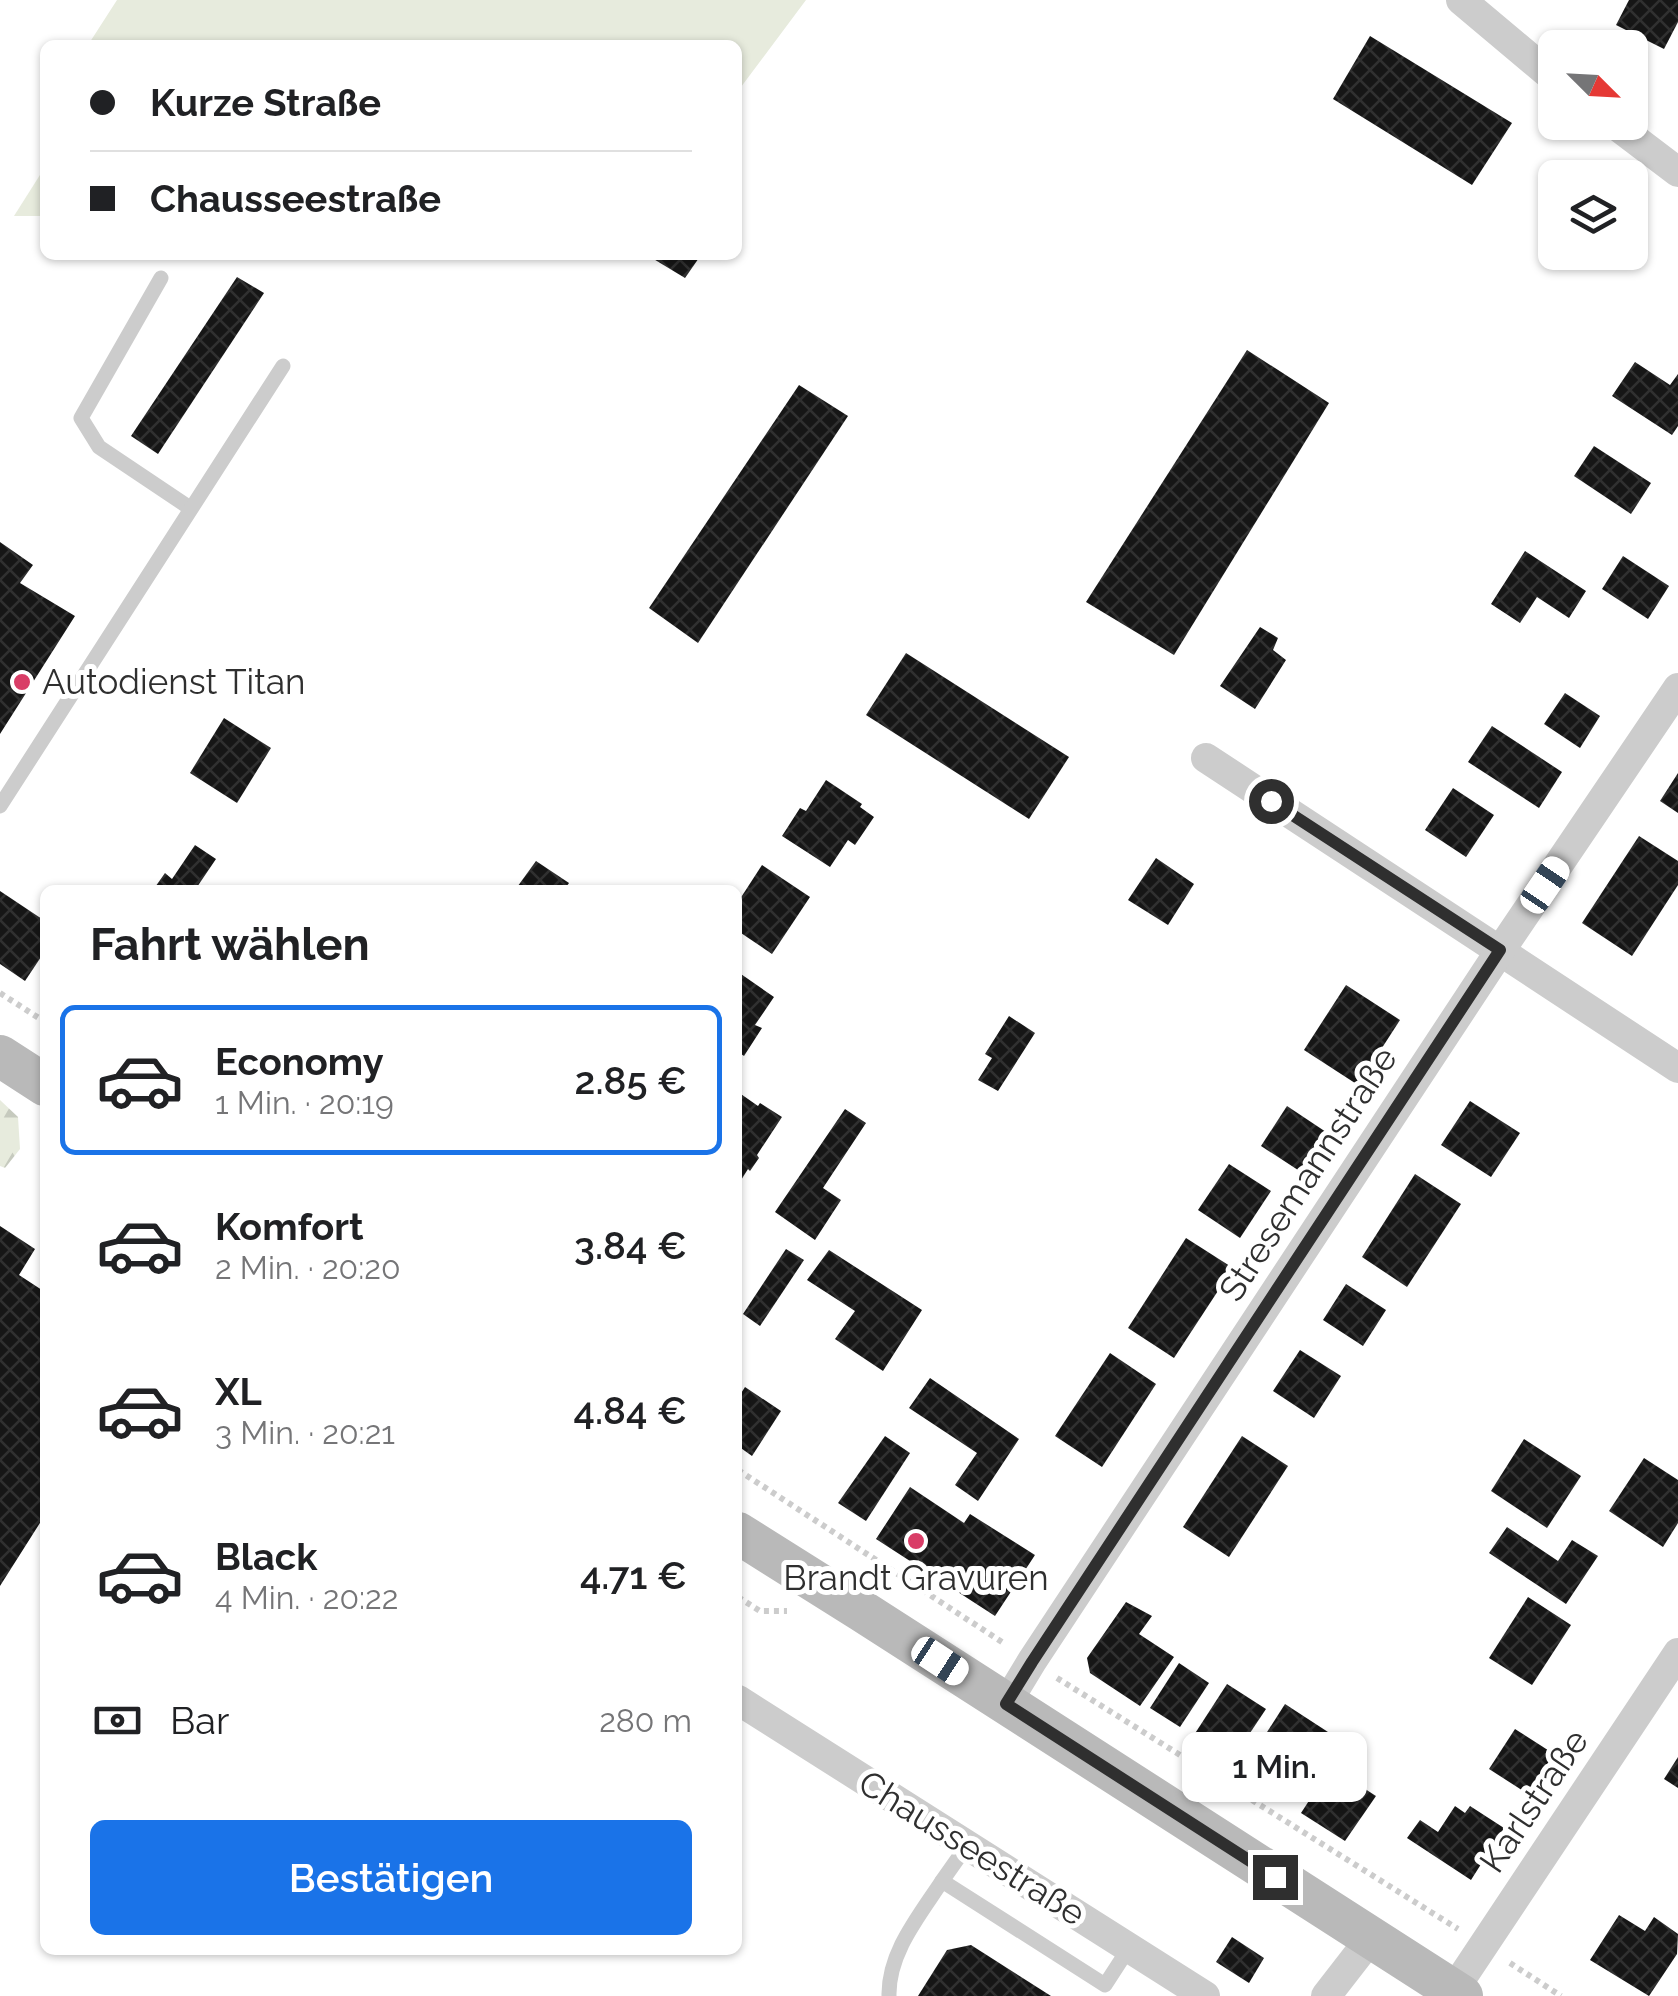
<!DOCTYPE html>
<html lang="de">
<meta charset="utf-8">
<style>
:root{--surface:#fff;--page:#f6f6f6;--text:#202124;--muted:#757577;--line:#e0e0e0;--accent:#1a73e8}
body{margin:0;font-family:Raleway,sans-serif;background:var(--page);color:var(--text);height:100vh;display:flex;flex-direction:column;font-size:38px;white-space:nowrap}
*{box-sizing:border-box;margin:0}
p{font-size:32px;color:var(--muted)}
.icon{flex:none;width:55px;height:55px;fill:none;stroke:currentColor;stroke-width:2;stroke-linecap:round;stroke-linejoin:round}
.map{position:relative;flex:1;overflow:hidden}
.sheet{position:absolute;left:40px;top:885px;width:702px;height:1070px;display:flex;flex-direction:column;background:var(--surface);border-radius:15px;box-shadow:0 2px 8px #0004}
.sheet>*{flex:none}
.top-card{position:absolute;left:40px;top:40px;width:702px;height:220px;border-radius:15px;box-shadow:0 2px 8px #0004;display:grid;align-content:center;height:220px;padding:0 50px;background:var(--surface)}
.needle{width:65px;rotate:114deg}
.tools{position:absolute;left:1538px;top:30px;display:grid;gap:20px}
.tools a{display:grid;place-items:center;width:110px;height:110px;border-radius:15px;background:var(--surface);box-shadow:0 2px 8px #0004;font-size:50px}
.end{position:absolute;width:45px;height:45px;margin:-22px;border:12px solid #2f2f2f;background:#fff;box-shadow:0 0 0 5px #fff}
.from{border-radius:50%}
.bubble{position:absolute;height:70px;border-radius:15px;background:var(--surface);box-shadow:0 2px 8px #0004;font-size:32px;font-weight:600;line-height:70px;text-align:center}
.car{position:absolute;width:30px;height:60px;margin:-30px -15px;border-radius:12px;box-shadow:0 0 8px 2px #0007;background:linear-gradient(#fff 24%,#345 0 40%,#fff 0 76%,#345 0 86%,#fff 0)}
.top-card b{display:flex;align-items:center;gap:35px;height:95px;font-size:38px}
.top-card b+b{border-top:2px solid var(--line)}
.top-card i{width:25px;height:25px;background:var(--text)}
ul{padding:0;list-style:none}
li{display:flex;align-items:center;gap:30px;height:150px;margin:0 20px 15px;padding:0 30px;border:5px solid transparent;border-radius:15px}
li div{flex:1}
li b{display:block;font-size:38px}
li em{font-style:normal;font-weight:600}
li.on{border-color:var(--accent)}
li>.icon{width:90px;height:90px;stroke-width:1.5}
h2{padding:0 50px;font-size:45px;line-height:120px}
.pay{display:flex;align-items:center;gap:25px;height:110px;padding:0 50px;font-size:38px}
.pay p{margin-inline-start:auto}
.button{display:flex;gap:20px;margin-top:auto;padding:20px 50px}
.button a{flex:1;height:115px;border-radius:15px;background:var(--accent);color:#fff;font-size:40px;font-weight:600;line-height:115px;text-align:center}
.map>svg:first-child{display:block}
</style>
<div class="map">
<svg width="1678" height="1996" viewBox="0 0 1678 1996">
<defs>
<pattern id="forest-firs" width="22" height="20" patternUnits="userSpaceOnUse" patternTransform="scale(2.5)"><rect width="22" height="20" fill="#e7ebdd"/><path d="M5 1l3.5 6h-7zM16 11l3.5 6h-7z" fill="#c6cabe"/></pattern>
<pattern id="building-cross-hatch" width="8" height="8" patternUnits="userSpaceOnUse" patternTransform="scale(2.5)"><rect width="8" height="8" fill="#161616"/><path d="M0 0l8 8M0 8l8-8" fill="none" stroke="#303030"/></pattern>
</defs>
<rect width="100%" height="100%" fill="#fff"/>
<!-- grass -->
<g fill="#e7ebdd">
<polygon points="117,0 806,0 738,91 738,45 88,45"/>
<polygon points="45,167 45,216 14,216"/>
</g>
<!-- forest -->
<polygon fill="url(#forest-firs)" points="0,1100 18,1117 20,1149 5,1168 0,1166"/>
<!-- building -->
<g fill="url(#building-cross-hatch)">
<polygon points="1629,0 1678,0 1678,22 1664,49 1616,25"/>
<polygon points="1370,36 1512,123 1472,185 1333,99"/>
<polygon points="647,255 701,255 685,278"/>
<polygon points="237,277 264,293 158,454 131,436"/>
<polygon points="1247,350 1329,403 1174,655 1086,602"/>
<polygon points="1635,362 1670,385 1678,374 1678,426 1672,435 1612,396"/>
<polygon points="799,385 848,416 698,643 649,608"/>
<polygon points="1594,446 1651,483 1631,514 1574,476"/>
<polygon points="0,542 33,565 20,583 75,616 0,734"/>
<polygon points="1525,551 1586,591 1569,618 1537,597 1520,623 1491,604"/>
<polygon points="1623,556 1669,586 1648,619 1602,589"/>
<polygon points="1260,627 1278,638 1273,650 1286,660 1255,709 1220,686"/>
<polygon points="906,653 1069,757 1029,819 866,715"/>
<polygon points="1565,693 1600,716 1580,748 1544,724"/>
<polygon points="224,718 271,748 237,803 190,773"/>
<polygon points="1492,726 1562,772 1539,808 1468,762"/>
<polygon points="1678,773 1678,813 1660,801"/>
<polygon points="826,780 862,804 860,807 874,817 855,845 848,840 830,867 782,836 800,808 806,811"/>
<polygon points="1453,788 1494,815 1466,857 1425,830"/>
<polygon points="1639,836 1678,861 1678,885 1632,956 1582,923"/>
<polygon points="195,845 216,859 195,890 153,890 165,873 172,879"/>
<polygon points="1156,858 1194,884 1168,925 1128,900"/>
<polygon points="536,861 569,883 564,890 515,890"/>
<polygon points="762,865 810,897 772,954 738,931 738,902"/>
<polygon points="0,891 45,921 45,951 25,981 0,964"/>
<polygon points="738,972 774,997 755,1025 762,1028 744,1056 738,1052"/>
<polygon points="1346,985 1400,1020 1358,1085 1304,1050"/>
<polygon points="1009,1016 1035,1033 998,1091 978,1080 992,1058 985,1054"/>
<polygon points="738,1092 758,1106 760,1103 782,1117 757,1155 759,1158 750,1171 748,1169 738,1185"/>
<polygon points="1470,1101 1520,1133 1491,1177 1441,1145"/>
<polygon points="1287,1106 1326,1132 1301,1172 1261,1146"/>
<polygon points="845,1109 866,1123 823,1188 841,1200 815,1240 775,1212"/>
<polygon points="1229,1164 1271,1191 1240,1238 1198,1210"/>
<polygon points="1415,1174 1461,1204 1407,1287 1362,1257"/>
<polygon points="0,1226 35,1249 19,1275 45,1292 45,1515 0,1586"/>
<polygon points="1186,1238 1233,1268 1174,1358 1128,1328"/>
<polygon points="786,1249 804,1260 760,1326 743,1314"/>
<polygon points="829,1250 922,1310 883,1371 835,1339 855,1311 807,1280"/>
<polygon points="1346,1284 1386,1310 1363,1346 1323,1320"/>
<polygon points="1300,1350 1341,1376 1314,1418 1273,1391"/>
<polygon points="1110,1353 1156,1384 1102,1467 1055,1436"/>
<polygon points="930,1378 1019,1439 978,1501 955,1485 977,1453 909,1408"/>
<polygon points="745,1387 781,1411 752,1456 738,1446 738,1398"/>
<polygon points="885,1436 910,1453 866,1521 838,1503"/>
<polygon points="1242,1436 1288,1466 1229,1557 1183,1527"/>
<polygon points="1524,1439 1581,1476 1547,1528 1491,1491"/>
<polygon points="1644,1458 1678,1480 1678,1523 1663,1547 1609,1511"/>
<polygon points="910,1487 964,1523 970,1514 1035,1555 995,1616 876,1539"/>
<polygon points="1507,1527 1558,1561 1572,1540 1598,1556 1566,1604 1489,1553"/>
<polygon points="1528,1597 1571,1625 1532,1685 1489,1658"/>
<polygon points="1126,1602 1152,1616 1139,1634 1174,1657 1140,1706 1090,1673 1087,1658"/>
<polygon points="1179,1663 1209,1683 1180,1727 1150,1708"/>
<polygon points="1227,1684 1266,1709 1232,1760 1194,1735"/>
<polygon points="1285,1704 1328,1732 1287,1796 1244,1768"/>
<polygon points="1515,1729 1554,1754 1528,1794 1489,1769"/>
<polygon points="1678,1757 1678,1788 1664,1779"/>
<polygon points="1331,1767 1376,1796 1345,1841 1301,1813"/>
<polygon points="1455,1806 1465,1813 1470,1806 1504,1828 1471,1880 1407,1838 1420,1820 1438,1832"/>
<polygon points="1619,1915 1645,1931 1654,1917 1678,1934 1677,1954 1649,1996 1590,1960"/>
<polygon points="1232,1937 1264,1958 1249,1983 1216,1962"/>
<polygon points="971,1945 1051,1996 918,1996 947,1950"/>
</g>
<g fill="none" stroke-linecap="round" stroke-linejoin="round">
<!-- path -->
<g stroke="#ccc" stroke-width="6" stroke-dasharray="5 5" stroke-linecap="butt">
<polyline points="0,993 45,1022"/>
<polyline points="738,1470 1005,1644"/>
<polyline points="738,1597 760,1611 787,1611"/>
<polyline points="1057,1678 1458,1929"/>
<polyline points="1510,1963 1561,1996"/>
</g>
<!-- lane -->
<g stroke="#ccc" stroke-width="15">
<polyline points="161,278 81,418 99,447 190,508"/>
<polyline points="0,806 283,366"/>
<polyline points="968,1844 942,1881 1105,1985 1129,1948"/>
<path d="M889,1996C888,1953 919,1916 942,1881"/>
</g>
<!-- street -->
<g stroke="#ccc" stroke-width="30">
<polyline points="1461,0 1555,79"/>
<polyline points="1612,122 1678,172"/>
<polyline points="1206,758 1678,1068"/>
<polyline points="738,1700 1205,1996"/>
<polyline points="1006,1704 1032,1661 1500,951 1678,688"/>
<polyline points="1453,1991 1678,1653"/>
<polyline points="1326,1996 1371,1938"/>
</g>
<!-- secondary -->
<g stroke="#b9b9b9" stroke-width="42">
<polyline points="0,1056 45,1085"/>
<polyline points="738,1533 862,1611 1462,1996"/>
</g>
</g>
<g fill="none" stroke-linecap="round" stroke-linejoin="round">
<!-- route -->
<polyline stroke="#2f2f2f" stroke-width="12" points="1271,801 1500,950 1032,1662 1006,1704 1275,1877"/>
</g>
<!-- markers -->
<g fill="#d93d67" stroke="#fff" stroke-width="4">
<circle cx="22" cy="682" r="10"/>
<circle cx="916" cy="1541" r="10"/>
</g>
<g text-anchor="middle" stroke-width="10" stroke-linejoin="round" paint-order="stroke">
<!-- poi labels -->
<g font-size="35" fill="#2f2f2f" stroke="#fff" text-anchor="start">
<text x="42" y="694">Autodienst Titan</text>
<text x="916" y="1590" text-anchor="middle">Brandt Gravuren</text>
</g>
<!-- street labels -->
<g font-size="35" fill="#2f2f2f" stroke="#fff">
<text transform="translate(1308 1174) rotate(-57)" y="12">Stresemannstraße</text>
<text transform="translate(1534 1801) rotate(-56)" y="12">Karlstraße</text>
<text transform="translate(972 1848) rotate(32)" y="12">Chausseestraße</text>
</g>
</g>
</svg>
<div class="tools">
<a><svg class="needle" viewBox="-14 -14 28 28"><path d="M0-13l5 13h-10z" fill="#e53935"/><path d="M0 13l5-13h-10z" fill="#757577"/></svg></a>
<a><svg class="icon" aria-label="layers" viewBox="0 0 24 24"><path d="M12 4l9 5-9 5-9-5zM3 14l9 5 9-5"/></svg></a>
</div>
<i class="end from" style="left:1271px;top:801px"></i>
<i class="end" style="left:1275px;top:1877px"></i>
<div class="bubble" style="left:1182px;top:1732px;width:185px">1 Min.</div>
<i class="car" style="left:1545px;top:885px;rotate:34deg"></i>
<i class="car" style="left:940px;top:1661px;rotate:123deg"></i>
<div class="top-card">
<b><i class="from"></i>Kurze Straße</b>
<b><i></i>Chausseestraße</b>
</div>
<section class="sheet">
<h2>Fahrt wählen</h2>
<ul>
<li class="on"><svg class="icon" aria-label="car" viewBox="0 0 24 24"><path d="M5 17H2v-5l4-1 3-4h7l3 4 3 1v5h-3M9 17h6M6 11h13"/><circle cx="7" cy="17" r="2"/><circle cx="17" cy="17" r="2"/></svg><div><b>Economy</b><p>1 Min. · 20:19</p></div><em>2.85 €</em></li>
<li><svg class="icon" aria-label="car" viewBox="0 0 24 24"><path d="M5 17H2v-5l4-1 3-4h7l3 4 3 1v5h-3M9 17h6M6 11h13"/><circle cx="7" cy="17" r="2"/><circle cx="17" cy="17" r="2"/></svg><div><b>Komfort</b><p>2 Min. · 20:20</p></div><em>3.84 €</em></li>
<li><svg class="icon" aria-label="car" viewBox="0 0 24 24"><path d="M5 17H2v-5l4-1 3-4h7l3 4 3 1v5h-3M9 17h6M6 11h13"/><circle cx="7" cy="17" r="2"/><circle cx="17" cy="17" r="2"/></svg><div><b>XL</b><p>3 Min. · 20:21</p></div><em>4.84 €</em></li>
<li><svg class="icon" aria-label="car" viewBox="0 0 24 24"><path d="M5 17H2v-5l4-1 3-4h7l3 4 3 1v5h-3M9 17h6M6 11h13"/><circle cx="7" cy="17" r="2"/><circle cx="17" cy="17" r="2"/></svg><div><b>Black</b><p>4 Min. · 20:22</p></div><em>4.71 €</em></li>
</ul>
<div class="pay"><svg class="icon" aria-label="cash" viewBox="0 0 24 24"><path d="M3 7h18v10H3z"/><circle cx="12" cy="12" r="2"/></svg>Bar<p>280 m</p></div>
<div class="button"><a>Bestätigen</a></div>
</section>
</div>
